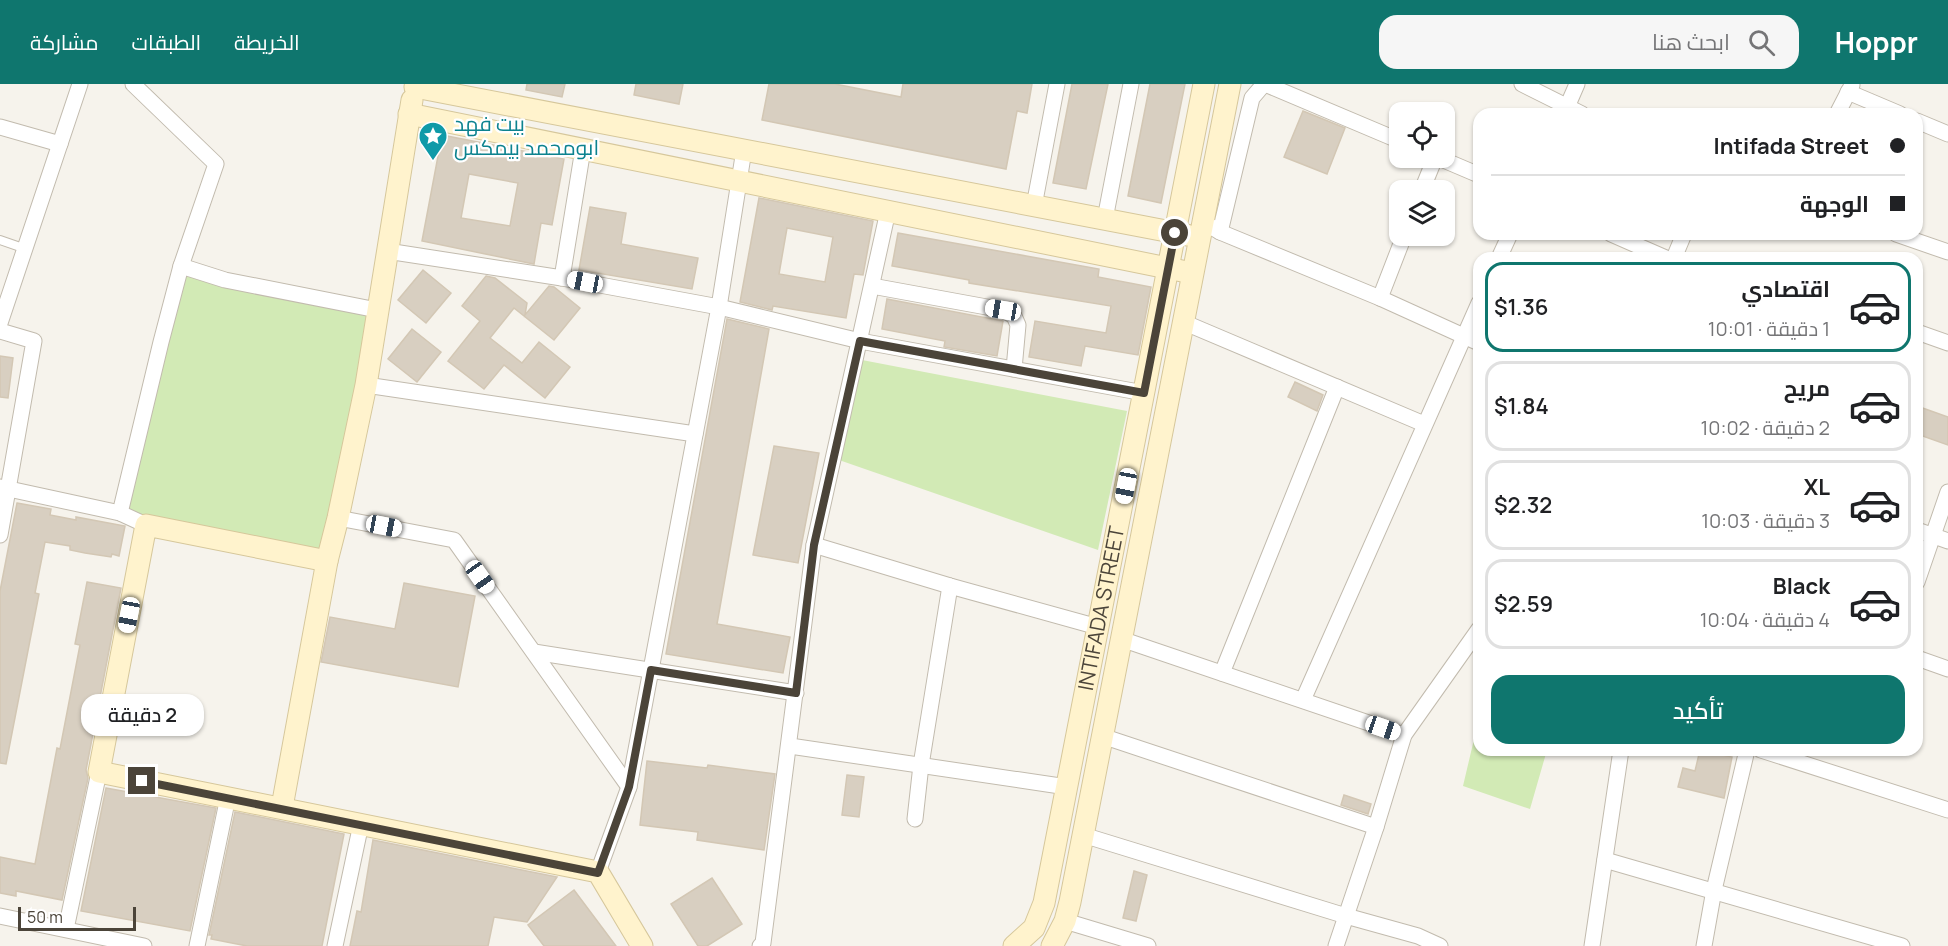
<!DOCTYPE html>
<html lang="ar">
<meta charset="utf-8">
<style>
:root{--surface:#fff;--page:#f6f6f6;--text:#202124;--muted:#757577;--line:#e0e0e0;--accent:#0f766e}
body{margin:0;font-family:Manrope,Cairo,sans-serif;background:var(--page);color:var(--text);direction:rtl;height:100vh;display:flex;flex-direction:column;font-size:22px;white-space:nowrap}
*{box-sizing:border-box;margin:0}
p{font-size:20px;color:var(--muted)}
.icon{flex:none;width:33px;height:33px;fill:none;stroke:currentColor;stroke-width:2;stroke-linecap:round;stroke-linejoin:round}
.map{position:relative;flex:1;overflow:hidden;direction:ltr}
.details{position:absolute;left:1473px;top:168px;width:450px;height:504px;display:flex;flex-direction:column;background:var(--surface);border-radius:18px;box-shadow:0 2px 4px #0004;direction:rtl}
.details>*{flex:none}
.hud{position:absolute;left:1473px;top:24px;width:450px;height:132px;border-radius:18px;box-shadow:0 2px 4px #0004;direction:rtl;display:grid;align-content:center;height:132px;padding:0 18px;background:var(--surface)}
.tools{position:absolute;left:1389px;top:18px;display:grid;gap:12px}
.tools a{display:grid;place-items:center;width:66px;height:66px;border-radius:12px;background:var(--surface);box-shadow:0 2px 4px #0004;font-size:30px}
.scale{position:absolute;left:18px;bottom:15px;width:118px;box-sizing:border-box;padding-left:6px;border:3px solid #4b4439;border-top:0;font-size:16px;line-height:21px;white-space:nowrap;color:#4b4439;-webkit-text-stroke:4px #fff;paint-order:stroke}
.end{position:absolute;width:27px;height:27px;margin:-14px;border:8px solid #4b4439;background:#fff;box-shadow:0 0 0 3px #fff}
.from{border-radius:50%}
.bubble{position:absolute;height:42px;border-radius:18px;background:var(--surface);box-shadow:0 2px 4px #0004;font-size:20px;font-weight:600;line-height:42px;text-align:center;direction:rtl}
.car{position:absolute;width:18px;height:36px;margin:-18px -9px;border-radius:8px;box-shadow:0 0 4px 2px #0007;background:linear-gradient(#fff 24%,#345 0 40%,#fff 0 76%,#345 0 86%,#fff 0)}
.hud b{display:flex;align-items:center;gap:21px;height:57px;font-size:22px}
.hud b+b{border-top:2px solid var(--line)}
.hud i{width:15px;height:15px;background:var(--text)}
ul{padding:10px 0 0;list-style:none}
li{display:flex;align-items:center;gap:18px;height:90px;margin:0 12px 9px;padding:0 6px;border:3px solid var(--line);border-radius:18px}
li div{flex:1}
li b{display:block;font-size:22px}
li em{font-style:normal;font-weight:600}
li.on{border-color:var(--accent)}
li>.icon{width:54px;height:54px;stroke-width:1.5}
.button{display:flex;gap:12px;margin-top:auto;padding:12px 18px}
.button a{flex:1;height:69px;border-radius:18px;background:var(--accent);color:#fff;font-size:24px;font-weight:600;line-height:69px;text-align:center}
header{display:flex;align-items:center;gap:36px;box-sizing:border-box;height:84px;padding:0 30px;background:var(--accent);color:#fff}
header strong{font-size:28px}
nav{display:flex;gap:33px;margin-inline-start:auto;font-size:21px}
.search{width:420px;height:54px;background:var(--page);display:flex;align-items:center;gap:15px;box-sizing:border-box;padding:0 21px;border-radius:18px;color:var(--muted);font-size:22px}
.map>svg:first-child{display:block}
</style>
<header>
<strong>Hoppr</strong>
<div class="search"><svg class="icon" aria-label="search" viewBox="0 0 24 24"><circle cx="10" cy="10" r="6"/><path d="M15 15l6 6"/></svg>ابحث هنا</div>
<nav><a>الخريطة</a><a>الطبقات</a><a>مشاركة</a></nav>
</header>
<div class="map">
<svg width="1948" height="862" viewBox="0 0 1948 862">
<rect width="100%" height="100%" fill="#f6f3ec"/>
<!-- green -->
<g fill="#d2eab5">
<polygon points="183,187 371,229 323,471 147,437 126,427"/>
<polygon points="862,276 1127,327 1098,466 839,376"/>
<polygon points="1479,634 1479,666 1547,666 1530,725 1463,702"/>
</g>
<!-- building -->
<g fill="#d8cfc1" stroke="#d3c7b4" stroke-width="1.5" fill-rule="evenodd">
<polygon points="527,0 565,0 562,13 526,6"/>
<polygon points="636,0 683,0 679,20 634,11"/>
<polygon points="769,0 835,0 901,13 903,0 1032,0 1027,29 1017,27 1006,85 762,36"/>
<polygon points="1072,0 1108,0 1086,105 1053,99"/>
<polygon points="1150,0 1185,0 1161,119 1128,112"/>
<polygon points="1303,27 1345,44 1327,90 1284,73"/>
<path d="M442,51L564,75L552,141L541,139L534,180L422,157ZM469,90L518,99L510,142L461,134Z"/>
<path d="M759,114L873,137L863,191L854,190L846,234L773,222L772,226L740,218ZM787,144L833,153L825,198L779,190Z"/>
<polygon points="590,123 626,129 621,160 698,174 692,205 579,186"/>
<polygon points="898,149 1099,185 1098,193 1151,203 1138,271 1085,262 1081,282 1029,273 1035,237 1106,249 1111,222 969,199 969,196 892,182"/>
<polygon points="423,186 451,209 426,239 398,216"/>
<polygon points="486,192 495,194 527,219 525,231 549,202 554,203 580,224 554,256 514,224 490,254 522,279 539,258 570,283 545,314 504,281 484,305 448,277 480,237 462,222"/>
<polygon points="887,215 1003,237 997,272 944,263 945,257 882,245"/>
<polygon points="727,235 769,245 717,540 790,553 783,589 666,570"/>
<polygon points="412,245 441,268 417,298 388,275"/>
<polygon points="0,272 13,274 8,314 0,313"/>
<polygon points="1295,298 1323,311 1317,327 1288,313"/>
<polygon points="1917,322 1948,333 1948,361 1917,350"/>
<polygon points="774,362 819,369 798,479 753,471"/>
<polygon points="17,419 51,425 50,431 76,436 76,433 125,442 119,472 112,470 111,473 85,469 70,466 70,462 45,458 35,509 39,510 6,680 0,679 0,507"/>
<polygon points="87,498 121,504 86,686 88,694 62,816 16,807 16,812 0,809 0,773 35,780 57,664 60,665 80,561 75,560"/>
<polygon points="404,499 475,512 458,603 321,578 330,533 395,545"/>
<polygon points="1700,666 1732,673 1724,714 1678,703 1683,684 1695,687"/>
<polygon points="647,677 707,684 708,681 775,690 764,766 697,756 698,748 640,741"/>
<polygon points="847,691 864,693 859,733 842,731"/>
<polygon points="106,704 216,724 190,847 81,827"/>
<polygon points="1344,711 1371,720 1368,730 1341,721"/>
<polygon points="235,728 344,750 322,862 247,862 211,855 212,851 209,851"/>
<polygon points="373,756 557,793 527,838 494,833 488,862 350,862 357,827 361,828"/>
<polygon points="1134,787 1147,791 1136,837 1123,834"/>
<polygon points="712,794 742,840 707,862 698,862 671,820"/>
<polygon points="574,806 616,862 544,862 528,841"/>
</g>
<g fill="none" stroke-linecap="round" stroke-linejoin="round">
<!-- lane casing -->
<g stroke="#c2bbae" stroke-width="10">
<polyline id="lane" points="0,156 26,165"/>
</g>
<!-- street casing -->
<g stroke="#c2bbae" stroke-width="17">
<g id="street">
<polyline points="1265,0 1400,57"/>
<polyline points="1522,0 1582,30"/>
<polyline points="1848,8 1900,30"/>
<polyline points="1564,30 1577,0"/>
<polyline points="1837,30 1852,1"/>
<polyline points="1917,37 1948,50"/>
<polyline points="0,43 60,60"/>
<polyline points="1439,74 1479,91"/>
<polyline points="1422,106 1435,74"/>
<polyline points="1034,122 1057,0"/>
<polyline points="1105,135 1131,0"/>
<polyline points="1203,138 1220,148 1380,214 1479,259"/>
<polyline points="1220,148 1252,14 1264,0"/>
<polyline points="1611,150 1666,174"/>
<polyline points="1896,150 1948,168"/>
<polyline points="387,167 562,194 719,223 860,257 1144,309"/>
<polyline points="1499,174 1510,150"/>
<polyline points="1674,174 1684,150"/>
<polyline points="181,182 225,196 377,226"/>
<polyline points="562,194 583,65"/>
<polyline points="872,202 1003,226 1014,232 1018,241 1014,285"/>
<polyline points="1380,214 1404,152"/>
<polyline points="1183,238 1424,340"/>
<polyline points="0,239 80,0"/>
<polyline points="0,247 34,257 0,451"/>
<polyline points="1917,248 1948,259"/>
<polyline points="366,301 695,350"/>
<polyline points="0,403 120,429 146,441"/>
<polyline points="120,429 161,258 181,182 216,80 133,0"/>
<polyline points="338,434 454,456 629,703"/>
<polyline points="1917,446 1948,457"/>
<polyline points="814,461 950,502 1098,543"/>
<polyline points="1917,498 1948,408"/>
<polyline points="1121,555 1404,651"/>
<polyline points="534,568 796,609"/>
<polyline points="1917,574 1948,585"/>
<polyline points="1222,589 1337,303"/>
<polyline points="1303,616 1479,219"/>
<polyline points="1102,652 1376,743"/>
<polyline points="790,662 1067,703"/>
<polyline points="1761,666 1948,726"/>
<polyline points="915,735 921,681 950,502"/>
<polyline points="1083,751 1346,832 1418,852 1440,862"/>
<polyline points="1605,776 1902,862"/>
<polyline points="598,788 629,703 719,223 744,66"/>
<polyline points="0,832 144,862"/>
<polyline points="1065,837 1148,862"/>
<polyline points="66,845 99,688"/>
<polyline points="197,862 228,713"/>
<polyline points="335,862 361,740"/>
<polyline points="760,862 763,859 814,461 888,127"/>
<polyline points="1336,862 1376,743 1404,651 1479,545"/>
<polyline points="1592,862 1621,666"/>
<polyline points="1704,862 1714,806 1747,666"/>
</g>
</g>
<!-- secondary casing -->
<g stroke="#d6c79b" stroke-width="23">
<g id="secondary">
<polyline points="415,3 1187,151"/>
<polyline points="409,30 1182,187"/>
<polyline points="327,477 146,441 99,688 598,788 642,862"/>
<polyline points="282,723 327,477 338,434 366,301 412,16"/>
<path id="s1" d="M1014,862L1034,844L1044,819L1204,0"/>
<polyline points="1052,862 1065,837 1070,818 1230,0"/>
</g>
</g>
<!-- lane -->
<use href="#lane" stroke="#fff" stroke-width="8"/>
<!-- street -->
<use href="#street" stroke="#fff" stroke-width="15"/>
<!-- secondary -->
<use href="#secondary" stroke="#fff3cd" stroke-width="21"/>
</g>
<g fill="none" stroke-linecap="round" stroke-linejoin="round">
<!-- route -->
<polyline stroke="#4b4439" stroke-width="8" points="142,697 598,789 629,703 651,586 796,609 814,461 860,257 1144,309 1175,149"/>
</g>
<!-- icons -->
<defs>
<g id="sight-pin" transform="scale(1.5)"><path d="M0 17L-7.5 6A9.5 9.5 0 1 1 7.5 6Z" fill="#0f9aa8" stroke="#fff"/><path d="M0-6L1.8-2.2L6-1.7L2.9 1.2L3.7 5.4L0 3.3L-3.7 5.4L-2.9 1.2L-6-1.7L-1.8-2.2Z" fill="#fff"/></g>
</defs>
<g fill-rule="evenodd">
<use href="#sight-pin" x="433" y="52"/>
</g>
<g text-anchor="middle" stroke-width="4.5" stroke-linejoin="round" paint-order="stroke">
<!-- culture labels -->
<g font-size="21" fill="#0d838f" stroke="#fff" text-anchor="start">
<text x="454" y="47">بيت فهد<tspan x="454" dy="24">ابومحمد بيمكس</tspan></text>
</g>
<!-- street labels -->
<g font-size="21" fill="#4b4439" stroke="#fff">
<text dy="7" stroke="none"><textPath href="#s1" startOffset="354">INTIFADA STREET</textPath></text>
</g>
</g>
</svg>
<div class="tools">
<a><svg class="icon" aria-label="locate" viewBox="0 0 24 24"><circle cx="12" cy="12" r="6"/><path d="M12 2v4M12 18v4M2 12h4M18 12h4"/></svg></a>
<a><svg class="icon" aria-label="layers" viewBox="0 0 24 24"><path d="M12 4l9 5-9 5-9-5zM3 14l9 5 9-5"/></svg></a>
</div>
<div class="scale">50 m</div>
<i class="end from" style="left:1175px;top:149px"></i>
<i class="end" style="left:142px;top:697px"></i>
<div class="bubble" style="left:81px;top:610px;width:123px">2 دقيقة</div>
<i class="car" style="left:585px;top:198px;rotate:281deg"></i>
<i class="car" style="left:1003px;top:226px;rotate:280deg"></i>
<i class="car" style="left:1126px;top:402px;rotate:191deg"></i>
<i class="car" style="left:384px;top:442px;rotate:101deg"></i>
<i class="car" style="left:480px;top:493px;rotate:145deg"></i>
<i class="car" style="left:129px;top:531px;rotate:191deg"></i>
<i class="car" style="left:1383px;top:644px;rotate:109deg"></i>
<div class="hud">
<b><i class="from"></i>Intifada Street</b>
<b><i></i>الوجهة</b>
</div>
<section class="details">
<ul>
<li class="on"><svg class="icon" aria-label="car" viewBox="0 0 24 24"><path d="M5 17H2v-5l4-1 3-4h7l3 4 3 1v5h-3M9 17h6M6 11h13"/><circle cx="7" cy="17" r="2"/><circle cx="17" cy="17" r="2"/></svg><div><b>اقتصادي</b><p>1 دقيقة · 10:01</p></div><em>$1.36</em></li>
<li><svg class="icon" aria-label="car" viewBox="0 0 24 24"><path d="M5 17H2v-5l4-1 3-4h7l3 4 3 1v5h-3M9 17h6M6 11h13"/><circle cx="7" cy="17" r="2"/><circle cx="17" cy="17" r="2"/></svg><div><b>مريح</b><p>2 دقيقة · 10:02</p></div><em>$1.84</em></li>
<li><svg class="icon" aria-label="car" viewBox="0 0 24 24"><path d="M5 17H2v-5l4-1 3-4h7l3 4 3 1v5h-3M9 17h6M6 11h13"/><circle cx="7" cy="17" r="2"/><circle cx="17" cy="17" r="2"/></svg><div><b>XL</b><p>3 دقيقة · 10:03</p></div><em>$2.32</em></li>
<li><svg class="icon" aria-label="car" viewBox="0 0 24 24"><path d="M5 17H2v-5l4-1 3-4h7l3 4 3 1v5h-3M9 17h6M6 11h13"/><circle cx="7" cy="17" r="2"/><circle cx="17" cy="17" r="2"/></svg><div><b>Black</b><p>4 دقيقة · 10:04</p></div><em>$2.59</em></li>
</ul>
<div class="button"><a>تأكيد</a></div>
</section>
</div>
